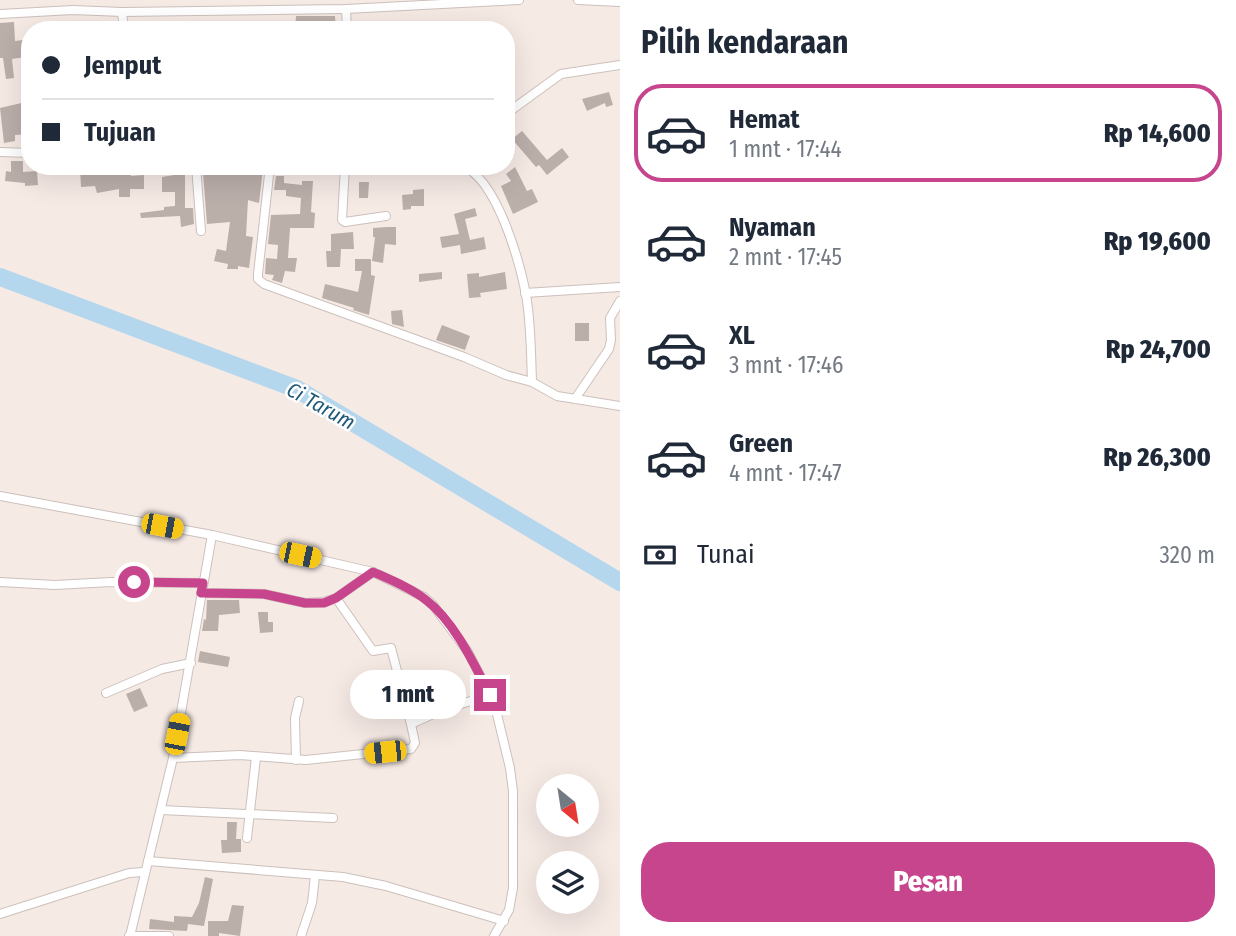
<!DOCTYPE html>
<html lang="id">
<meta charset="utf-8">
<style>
:root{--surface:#fff;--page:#f6f6f7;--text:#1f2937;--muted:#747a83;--line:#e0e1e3;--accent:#c7458c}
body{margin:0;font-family:"Fira Sans Condensed",sans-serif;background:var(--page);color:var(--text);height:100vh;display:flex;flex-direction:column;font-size:26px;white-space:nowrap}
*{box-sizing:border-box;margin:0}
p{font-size:23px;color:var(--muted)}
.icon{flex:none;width:38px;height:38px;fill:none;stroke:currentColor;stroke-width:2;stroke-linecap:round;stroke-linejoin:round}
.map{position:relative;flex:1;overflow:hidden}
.panel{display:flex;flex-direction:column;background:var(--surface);width:616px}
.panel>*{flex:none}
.guide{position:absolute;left:21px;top:21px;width:494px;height:154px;border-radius:28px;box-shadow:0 7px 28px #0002;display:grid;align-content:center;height:154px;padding:0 21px;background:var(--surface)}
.needle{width:46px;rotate:150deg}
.fabs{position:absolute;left:536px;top:774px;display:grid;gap:14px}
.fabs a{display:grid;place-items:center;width:63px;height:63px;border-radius:50%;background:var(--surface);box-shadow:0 7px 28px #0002;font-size:35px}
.end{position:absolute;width:32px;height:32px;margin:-16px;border:9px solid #c7458c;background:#fff;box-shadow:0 0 0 4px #fff}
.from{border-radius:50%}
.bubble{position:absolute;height:49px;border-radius:24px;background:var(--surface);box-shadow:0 7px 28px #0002;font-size:23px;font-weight:800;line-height:49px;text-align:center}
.car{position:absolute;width:21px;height:42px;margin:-21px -10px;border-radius:9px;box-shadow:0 0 5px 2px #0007;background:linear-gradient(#f5c518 24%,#345 0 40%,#f5c518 0 76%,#345 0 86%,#f5c518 0)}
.guide b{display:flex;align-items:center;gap:24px;height:66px;font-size:26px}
.guide b+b{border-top:2px solid var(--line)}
.guide i{width:18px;height:18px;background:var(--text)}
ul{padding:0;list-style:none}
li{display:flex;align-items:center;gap:21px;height:98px;margin:0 14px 10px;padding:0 7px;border:4px solid transparent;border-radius:28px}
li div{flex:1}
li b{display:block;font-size:26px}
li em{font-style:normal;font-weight:800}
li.on{border-color:var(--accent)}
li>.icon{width:63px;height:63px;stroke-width:1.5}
h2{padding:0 21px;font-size:32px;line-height:84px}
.pay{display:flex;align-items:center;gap:18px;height:77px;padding:0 21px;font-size:26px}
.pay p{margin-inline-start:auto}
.cta{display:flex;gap:14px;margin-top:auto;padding:14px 21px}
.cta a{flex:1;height:80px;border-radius:28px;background:var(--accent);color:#fff;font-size:28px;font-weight:800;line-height:80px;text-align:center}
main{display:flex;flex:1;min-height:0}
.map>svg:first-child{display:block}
</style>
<main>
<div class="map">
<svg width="620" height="936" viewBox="0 0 620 936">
<rect width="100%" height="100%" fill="#f6eae5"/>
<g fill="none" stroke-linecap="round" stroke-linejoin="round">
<!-- river -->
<polyline stroke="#b4d7ee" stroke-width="18" points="0,277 297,389 620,582"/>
</g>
<!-- building -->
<g fill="#bbafaa">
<polygon points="296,16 335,16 336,30 295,30"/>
<polygon points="14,22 15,41 23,40 25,57 12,59 14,78 6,79 3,58 0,58 0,23"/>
<polygon points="609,92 613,105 606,107 605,103 587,111 582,99"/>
<polygon points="30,101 30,134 15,135 15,141 4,143 0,108"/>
<polygon points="522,131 547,160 562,148 569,157 547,175 539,165 536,167 512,139"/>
<polygon points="11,161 23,161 23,172 37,171 38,185 25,186 25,183 5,181 6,171 11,172"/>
<polygon points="92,166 131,167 131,176 144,175 144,189 130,189 130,197 119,197 119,189 97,193 95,186 81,187 80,168"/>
<polygon points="515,167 527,191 532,189 538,202 513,214 501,186 511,181 506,174"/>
<polygon points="260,169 263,169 259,203 248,200 246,236 253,237 249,268 238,266 238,269 227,269 228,264 214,261 217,249 226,251 230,222 207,224 203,173 251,174 251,172 260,172"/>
<polygon points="174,175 185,175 185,208 193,208 194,224 181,227 180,216 141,218 140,213 164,210 164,207 175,206 175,192 162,192 162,177"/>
<polygon points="276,176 284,176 284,183 302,185 302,181 313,181 311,212 315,213 314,228 290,228 288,258 297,258 295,272 285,271 282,283 272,280 274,275 265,274 266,258 277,259 278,245 268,244 271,215 300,214 301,198 286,196 286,190 274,190"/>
<polygon points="359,182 369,182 368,198 359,198"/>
<polygon points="424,189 424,206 411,206 411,209 403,210 402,195 413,194 413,190"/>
<polygon points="475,208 477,216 465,219 470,240 484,237 486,249 461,254 460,245 442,248 440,237 459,234 454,214"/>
<polygon points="387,227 396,227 396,245 385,244 383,263 372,261 375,237 373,237 373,228"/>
<polygon points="353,232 354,249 341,249 340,267 327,267 326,251 331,251 331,234"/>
<polygon points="355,259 371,259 371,275 375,276 369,315 353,310 354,308 322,298 325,284 358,292 362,271 355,271"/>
<polygon points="442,272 442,279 419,282 419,274"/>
<polygon points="505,272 507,289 480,293 481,297 469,298 467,274 479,273 479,277"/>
<polygon points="402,310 404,327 392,324 391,311"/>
<rect x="575" y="323" width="14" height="18"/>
<polygon points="442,325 470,336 465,350 436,340"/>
<polygon points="207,600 239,600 240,613 219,615 218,631 202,631 204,619 206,620"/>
<polygon points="258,612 268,612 268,622 273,622 273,632 260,633"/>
<polygon points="200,651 230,657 228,667 198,662"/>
<polygon points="140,688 148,706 134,712 126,694"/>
<polygon points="227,822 237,822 236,839 241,839 241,852 222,853 221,840 227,840"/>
<polygon points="205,877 213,879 204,926 188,924 187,931 149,929 150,919 174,922 174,916 192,917 199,903"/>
<polygon points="232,905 244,906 240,936 219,933 219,936 208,936 208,921 228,921"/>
</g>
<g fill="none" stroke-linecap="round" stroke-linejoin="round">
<!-- minor casing -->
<g stroke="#ccc0bc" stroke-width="10">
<g id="minor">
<polyline points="578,0 620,2"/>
<polyline points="346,9 347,30"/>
<polyline points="122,12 124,30"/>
<polyline points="0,14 73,10 122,12 346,9 519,0"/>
<polyline points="506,114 561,74 620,65"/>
<polyline points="0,152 30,153"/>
<polyline points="196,166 201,231"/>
<polyline points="270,166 258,274 258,279 264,284 464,357 506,375 532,382"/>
<polyline points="345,166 342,220 345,222 386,216"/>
<path d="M461,166C497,176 522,268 527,301C531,328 531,355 532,382L557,396L620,406"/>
<polyline points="525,293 620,287"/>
<polyline points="575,399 609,349 611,340 610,318 620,301"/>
<polyline points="0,496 212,535 373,572 424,597 433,605 468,652 490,695 496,710 510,768 513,791 513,888 509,910 494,936"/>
<polyline points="0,582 55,585 111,582 203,583"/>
<polyline points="201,593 264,594 305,603 324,602 336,598 373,572"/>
<polyline points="336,598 373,651 391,648 411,724"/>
<polyline points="106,693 162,669 191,663"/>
<polyline points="173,758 240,755 306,760 411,749 415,743 411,724 442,710 490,695"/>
<polyline points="296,760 295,718 299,701"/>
<polyline points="161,810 333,818"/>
<polyline points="247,838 256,757"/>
<polyline points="148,861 343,877 386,886 504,921"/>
<polyline points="0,914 129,873 144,872"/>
<polyline points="129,936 169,936"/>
<polyline points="130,936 173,758 212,535"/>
<polyline points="301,936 312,903 315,876"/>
</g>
</g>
<!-- minor -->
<use href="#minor" stroke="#fff" stroke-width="8"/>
</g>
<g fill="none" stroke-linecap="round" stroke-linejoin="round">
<!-- route -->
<path stroke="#c7458c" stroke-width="9" d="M134,582L203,583L201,593L264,594L305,603H324L336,598L373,572C391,580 411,588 426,600C454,621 474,664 490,695"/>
</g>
<g text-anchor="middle" stroke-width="5" stroke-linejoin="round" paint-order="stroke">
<!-- water labels -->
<g font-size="21" font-style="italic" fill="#1f5878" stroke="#fff">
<text transform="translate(321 406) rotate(29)" y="7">Ci Tarum</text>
</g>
</g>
</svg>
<div class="fabs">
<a><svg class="needle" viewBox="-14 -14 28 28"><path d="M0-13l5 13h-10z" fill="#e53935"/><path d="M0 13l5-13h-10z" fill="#747a83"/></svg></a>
<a><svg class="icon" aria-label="layers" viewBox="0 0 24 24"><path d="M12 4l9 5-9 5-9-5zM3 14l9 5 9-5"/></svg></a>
</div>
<i class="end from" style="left:134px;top:582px"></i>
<i class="end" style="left:490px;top:695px"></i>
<div class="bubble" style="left:350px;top:670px;width:116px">1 mnt</div>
<i class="car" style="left:162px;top:526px;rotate:101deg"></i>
<i class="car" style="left:300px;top:555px;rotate:102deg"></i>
<i class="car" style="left:177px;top:734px;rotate:11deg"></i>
<i class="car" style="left:385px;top:752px;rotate:264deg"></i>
<div class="guide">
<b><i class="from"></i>Jemput</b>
<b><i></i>Tujuan</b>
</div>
</div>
<section class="panel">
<h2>Pilih kendaraan</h2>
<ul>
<li class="on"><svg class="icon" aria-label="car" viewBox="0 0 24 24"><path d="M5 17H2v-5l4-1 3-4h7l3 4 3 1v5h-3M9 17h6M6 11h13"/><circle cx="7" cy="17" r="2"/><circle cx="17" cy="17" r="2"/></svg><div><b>Hemat</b><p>1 mnt · 17:44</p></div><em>Rp 14,600</em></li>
<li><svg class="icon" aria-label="car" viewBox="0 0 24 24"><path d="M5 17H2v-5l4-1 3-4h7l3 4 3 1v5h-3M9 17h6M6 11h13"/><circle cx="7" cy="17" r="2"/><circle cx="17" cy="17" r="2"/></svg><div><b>Nyaman</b><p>2 mnt · 17:45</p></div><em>Rp 19,600</em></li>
<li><svg class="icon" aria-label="car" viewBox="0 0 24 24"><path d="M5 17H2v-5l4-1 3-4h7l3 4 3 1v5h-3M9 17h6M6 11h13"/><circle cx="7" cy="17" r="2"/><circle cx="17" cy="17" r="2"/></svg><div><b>XL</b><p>3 mnt · 17:46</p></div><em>Rp 24,700</em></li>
<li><svg class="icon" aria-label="car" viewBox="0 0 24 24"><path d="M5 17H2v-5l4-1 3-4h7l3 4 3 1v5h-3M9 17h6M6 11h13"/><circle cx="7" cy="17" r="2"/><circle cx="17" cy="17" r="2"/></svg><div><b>Green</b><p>4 mnt · 17:47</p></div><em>Rp 26,300</em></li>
</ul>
<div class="pay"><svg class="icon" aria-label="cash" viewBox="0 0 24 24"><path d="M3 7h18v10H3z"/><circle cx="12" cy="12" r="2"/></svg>Tunai<p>320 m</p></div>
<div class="cta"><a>Pesan</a></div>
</section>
</main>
